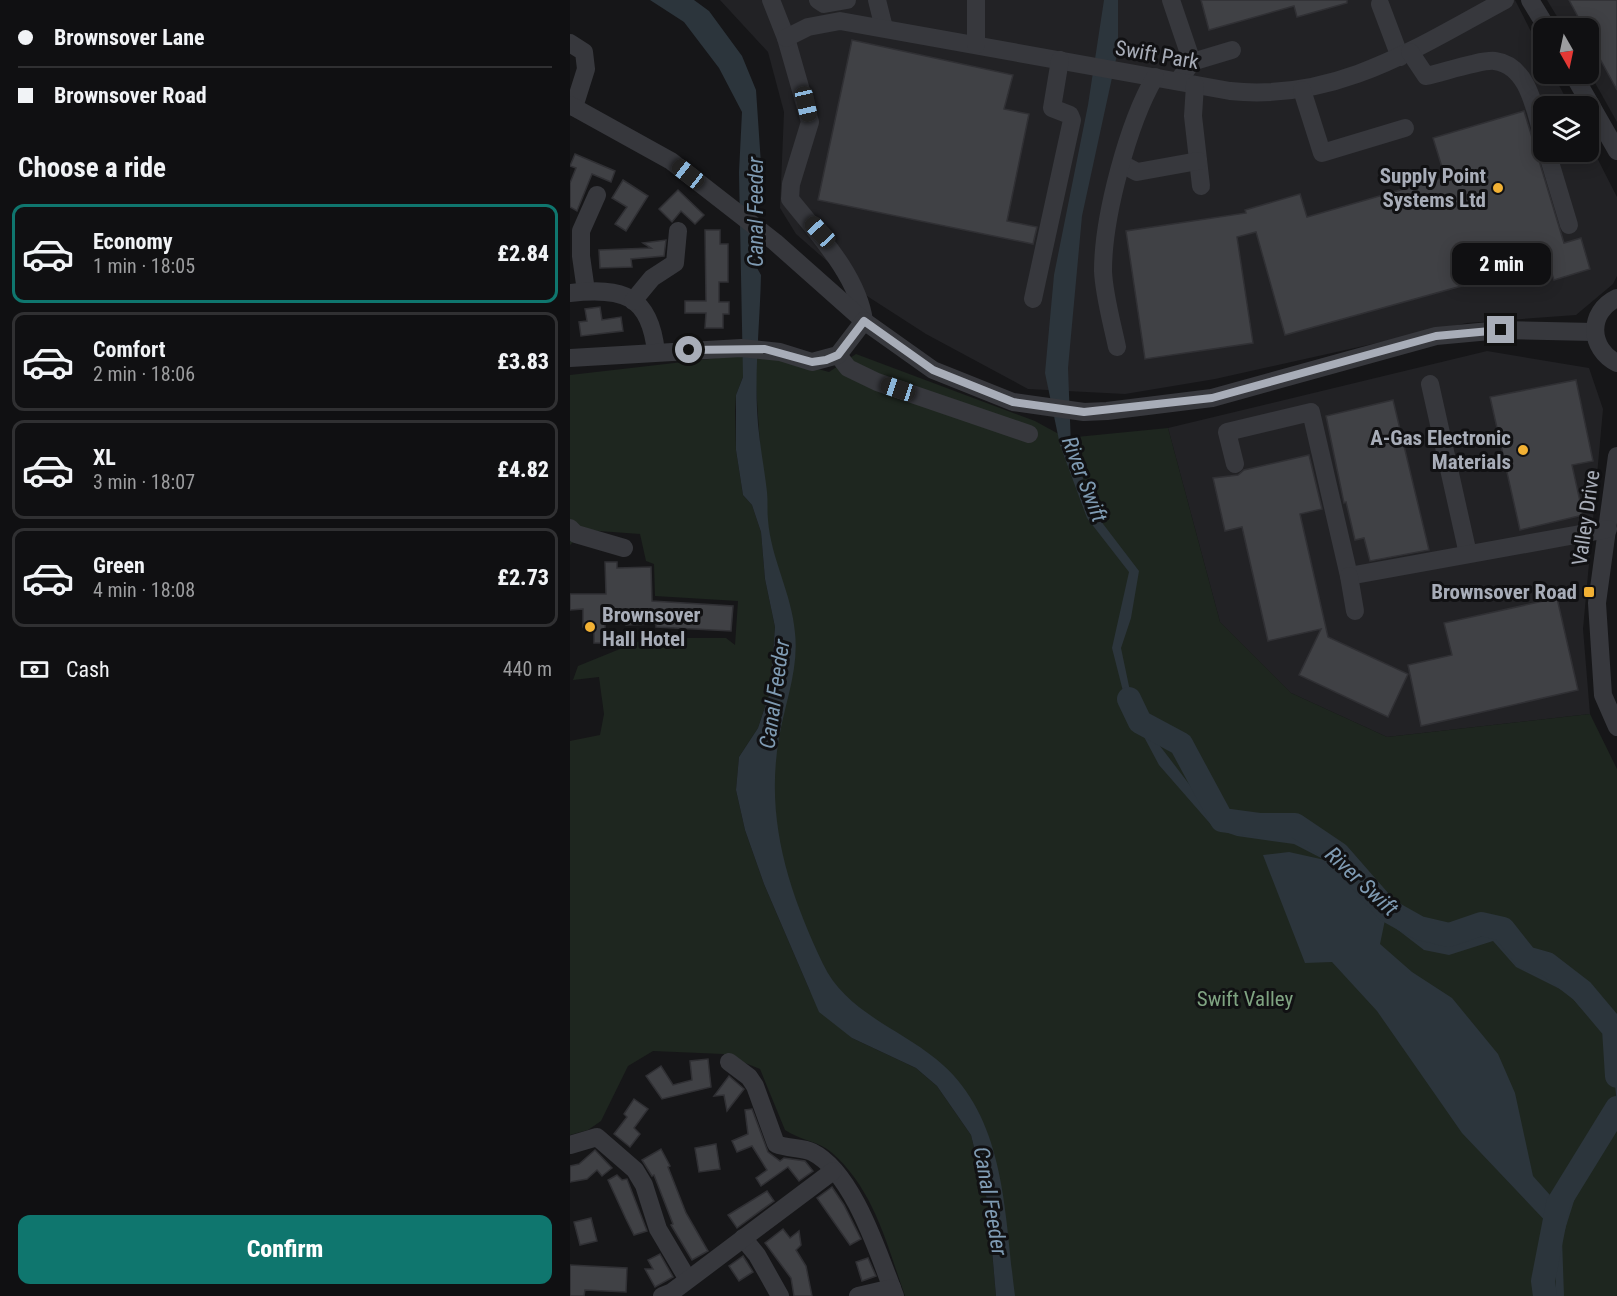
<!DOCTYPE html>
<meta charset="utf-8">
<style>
:root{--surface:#101012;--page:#1e1e20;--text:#f1f3f6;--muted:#9c9d9f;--line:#303032;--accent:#0f766e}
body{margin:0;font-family:"Roboto Condensed",sans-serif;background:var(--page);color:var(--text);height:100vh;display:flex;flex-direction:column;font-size:22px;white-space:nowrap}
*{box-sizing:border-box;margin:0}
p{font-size:20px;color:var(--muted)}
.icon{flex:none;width:33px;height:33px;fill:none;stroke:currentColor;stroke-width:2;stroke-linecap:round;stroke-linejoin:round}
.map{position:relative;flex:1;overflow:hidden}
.sheet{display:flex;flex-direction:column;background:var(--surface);width:570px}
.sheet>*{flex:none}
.hud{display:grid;align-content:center;height:132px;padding:0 18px;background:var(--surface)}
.needle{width:39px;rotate:171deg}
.controls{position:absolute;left:963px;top:18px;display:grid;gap:12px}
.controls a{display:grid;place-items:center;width:66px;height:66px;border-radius:12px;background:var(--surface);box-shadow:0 3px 15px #0003,0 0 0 2px var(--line);font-size:30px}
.end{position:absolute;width:27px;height:27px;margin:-14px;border:8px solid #a8adb8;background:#111;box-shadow:0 0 0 3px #111}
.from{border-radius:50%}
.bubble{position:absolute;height:42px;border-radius:12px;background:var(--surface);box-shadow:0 3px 15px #0003,0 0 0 2px var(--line);font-size:20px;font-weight:800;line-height:42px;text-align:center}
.car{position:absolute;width:18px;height:36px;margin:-18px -9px;border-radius:8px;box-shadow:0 0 4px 2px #0007;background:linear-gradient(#222 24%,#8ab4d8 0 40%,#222 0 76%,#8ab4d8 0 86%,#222 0)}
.hud b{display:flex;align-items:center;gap:21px;height:57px;font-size:22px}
.hud b+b{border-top:2px solid var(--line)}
.hud i{width:15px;height:15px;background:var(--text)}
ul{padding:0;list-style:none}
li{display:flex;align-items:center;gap:18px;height:99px;margin:0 12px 9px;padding:0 6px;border:3px solid var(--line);border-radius:12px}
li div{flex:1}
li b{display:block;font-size:22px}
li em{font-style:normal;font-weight:800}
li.on{border-color:var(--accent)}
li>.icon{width:54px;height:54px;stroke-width:1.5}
h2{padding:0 18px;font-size:27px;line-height:72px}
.pay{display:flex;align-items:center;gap:15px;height:66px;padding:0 18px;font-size:22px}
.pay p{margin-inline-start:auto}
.button{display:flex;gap:12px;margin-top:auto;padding:12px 18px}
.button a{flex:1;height:69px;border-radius:12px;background:var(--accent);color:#fff;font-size:24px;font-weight:800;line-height:69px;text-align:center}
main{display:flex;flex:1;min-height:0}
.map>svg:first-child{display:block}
</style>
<main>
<section class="sheet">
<div class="hud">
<b><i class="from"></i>Brownsover Lane</b>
<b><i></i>Brownsover Road</b>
</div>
<h2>Choose a ride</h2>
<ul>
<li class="on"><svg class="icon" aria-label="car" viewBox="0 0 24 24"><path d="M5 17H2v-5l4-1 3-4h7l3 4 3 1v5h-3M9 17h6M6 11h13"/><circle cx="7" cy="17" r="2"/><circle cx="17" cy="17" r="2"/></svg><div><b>Economy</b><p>1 min · 18:05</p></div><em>£2.84</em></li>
<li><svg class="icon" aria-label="car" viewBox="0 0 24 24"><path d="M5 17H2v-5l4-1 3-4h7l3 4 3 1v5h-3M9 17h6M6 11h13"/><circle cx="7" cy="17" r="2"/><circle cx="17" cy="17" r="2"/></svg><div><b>Comfort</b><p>2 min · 18:06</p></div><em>£3.83</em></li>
<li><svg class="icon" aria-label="car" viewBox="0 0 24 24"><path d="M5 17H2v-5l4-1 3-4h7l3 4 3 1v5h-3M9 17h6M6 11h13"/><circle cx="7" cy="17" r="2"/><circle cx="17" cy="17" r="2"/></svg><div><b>XL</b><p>3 min · 18:07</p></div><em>£4.82</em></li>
<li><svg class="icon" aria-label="car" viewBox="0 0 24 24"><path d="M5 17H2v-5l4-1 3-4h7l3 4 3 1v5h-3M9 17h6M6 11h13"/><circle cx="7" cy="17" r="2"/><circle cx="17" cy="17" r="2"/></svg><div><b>Green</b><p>4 min · 18:08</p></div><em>£2.73</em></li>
</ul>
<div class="pay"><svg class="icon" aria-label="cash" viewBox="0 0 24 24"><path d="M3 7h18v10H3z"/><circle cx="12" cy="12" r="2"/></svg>Cash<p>440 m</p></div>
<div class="button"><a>Confirm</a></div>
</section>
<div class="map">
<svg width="1047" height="1296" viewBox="0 0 1047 1296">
<rect width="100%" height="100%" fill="#161618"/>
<!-- built -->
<g fill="#222225">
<polygon points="150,0 945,0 973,55 974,74 983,74 1000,106 974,106 974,152 1018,152 1019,142 1047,197 1047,276 1043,284 1006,315 897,323 645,379 555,394 458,389 356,334 297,296 226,234 210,208 214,112 198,52"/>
<polygon points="977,0 1047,0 1047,122 1019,72 1018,28 994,28"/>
<polygon points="917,351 1019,368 1033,409 1013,629 1020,714 817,737 721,693 650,622 598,428"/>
</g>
<!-- green -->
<g fill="#1e261f">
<polygon points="286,354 465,421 496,438 598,428 650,622 721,693 817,737 1020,714 1047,769 1047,1296 436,1296 422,1189 394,1105 265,1003 190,823 213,653 196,537 184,355 212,359 259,372"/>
<path d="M174,355L173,377L166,395L165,411L166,450L173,495L182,505L191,532L195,579L205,627L200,692L188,728L169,757L166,790L175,830L194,884L240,991L282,1038L346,1068L367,1086L401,1135L418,1204L426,1296H335C317,1245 304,1189 261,1152C248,1141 229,1140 215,1130L190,1069L153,1054L83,1051L58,1066L31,1121L18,1130L0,1135V741L30,735L34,714L29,677L3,680L8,666L77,638H156L165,645L168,601L85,596L84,564L76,561L70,534L15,530L0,545V375Z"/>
</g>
<!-- water -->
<g fill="#2c353c">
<path d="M80,0H124L139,11L172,56L186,90L193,194L185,210L187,268L191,275C190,320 185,365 187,409C188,437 194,465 197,492C198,501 197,511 198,520C201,559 222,594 225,633C229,669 215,703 209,738C195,819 218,890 253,964C275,1011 328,1028 366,1059C437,1116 434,1214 445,1296H426L418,1204L401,1135L367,1086L346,1068L282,1038L249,1012L194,884L175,830L166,790L169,757L188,728L200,692L205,627L195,579L191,532L182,505L173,495L166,450V395L173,377L169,172L172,112L149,68L114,22Z"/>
<path d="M534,0H548V50L512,216L498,368L501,446L527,516L569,571L561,618L551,648L560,691L577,729L645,818C671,828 700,825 727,834C759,845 781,875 803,899L808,897L817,910V915C835,928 856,947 881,944C897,942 910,934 927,934L952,959L974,966L1019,1003L1031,1009L1047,1039V1119L1009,1185L992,1239L994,1296H986L985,1239L1004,1183L1047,1105L1041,1042L1027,1015L1010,1007L998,993L946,967L923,941L879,955L854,950L815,920L810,944L842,972L882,998L928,1054L945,1093L963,1176L988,1204L982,1228L892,1133L807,1011L762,962L735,963L693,855L719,852L755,860L724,844L667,836L644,828L589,765L556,703L542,648L559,572L517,518L490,445L475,373L484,275L518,105Z"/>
</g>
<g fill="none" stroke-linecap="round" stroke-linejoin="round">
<!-- river -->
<g stroke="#2c353c" stroke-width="24">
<polyline points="559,699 570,722 611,744 652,820 689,825 725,825 768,854 817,910 849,928 879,935 911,924 933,929 956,958 977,964 1012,991 1044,1029 1047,1076"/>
<polyline points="975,1296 973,1281 988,1204 1047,1108"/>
</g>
</g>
<!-- building -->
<g fill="#404145" stroke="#303034" stroke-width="1.5">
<polygon points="631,0 777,0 777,3 727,17 724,6 639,30"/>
<polygon points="999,0 1047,0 1047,90 1018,37 1018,28 1014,28"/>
<polygon points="282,40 443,75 434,109 459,114 437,221 467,227 463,244 248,200"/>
<polygon points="954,111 994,243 1011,238 1020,269 984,280 978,262 715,335 686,232 667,237 683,343 575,359 556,231 676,213 675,210 730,194 737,217 875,177 863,138"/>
<polygon points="5,154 45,171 41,182 22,174 7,211 0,207 0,183 6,168 0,166"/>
<polygon points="53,180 78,196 56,231 45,224 57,207 42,198"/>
<polygon points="108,190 134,215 125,224 111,211 102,222 89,209"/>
<polygon points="135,230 150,230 150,244 158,244 158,282 149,282 149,302 159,302 159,314 153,314 153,328 135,328 136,313 115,313 115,301 136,301"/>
<polygon points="96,240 94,256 61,259 62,267 30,268 29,250 81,248 73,243"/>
<polygon points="30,307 32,320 51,317 53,331 11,336 9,322 17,321 15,309"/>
<polygon points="1006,380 1023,461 1002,465 1013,515 950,530 920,397"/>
<polygon points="823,400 859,550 800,561 794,538 785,540 776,502 774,503 756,416"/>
<polygon points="739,455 752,509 730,514 758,637 838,674 818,717 729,675 751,629 698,641 672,527 655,531 643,478 668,475 674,470"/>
<polygon points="35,562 47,562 47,568 81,567 82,601 163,606 161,631 86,627 86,624 56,625 56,617 35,618 35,643 24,643 24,627 13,627 13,609 0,610 0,594 36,594"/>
<polygon points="987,598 1008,690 851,726 838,665 882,655 874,623"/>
<polygon points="138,1059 141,1087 92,1099 76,1076 91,1066 103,1085 122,1080 120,1061"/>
<polygon points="159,1076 174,1089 157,1111 154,1095 144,1096"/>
<polygon points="64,1099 78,1109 64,1128 70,1134 60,1147 44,1134 57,1117 54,1114"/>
<polygon points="182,1109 198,1152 210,1161 214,1158 235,1161 243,1171 229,1181 218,1167 191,1186 186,1178 197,1170 182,1146 167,1152 162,1141 178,1134 175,1110"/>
<polygon points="146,1144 150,1169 129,1172 125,1148"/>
<polygon points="91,1149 100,1166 98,1167 116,1213 138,1251 122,1260 101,1225 103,1224 84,1175 82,1176 72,1160"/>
<polygon points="25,1150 42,1168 32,1176 27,1170 17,1179 0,1182 0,1166 9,1164"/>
<polygon points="47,1175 52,1180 57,1179 77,1231 64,1235 56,1219 38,1180"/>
<polygon points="262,1187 274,1205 291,1239 280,1245 247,1198"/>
<polygon points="197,1191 204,1201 167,1228 158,1215"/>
<polygon points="21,1218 27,1241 10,1245 4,1222"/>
<polygon points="213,1229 220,1238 229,1231 231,1245 226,1250 236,1266 242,1296 224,1296 221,1278 195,1243"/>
<polygon points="90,1254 103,1277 85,1287 75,1269 83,1269 78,1260"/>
<polygon points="173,1256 183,1272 169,1281 159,1266"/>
<polygon points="298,1258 306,1276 292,1281 286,1262"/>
<polygon points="0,1265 57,1268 56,1292 15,1290 14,1296 0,1296"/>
</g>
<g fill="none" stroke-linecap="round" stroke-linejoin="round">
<!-- minor -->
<g stroke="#37383d" stroke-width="18">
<path d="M201,0L216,38L240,122L221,184L220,199C247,233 288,276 294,321"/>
<polyline points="248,0 254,4 277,0"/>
<polyline points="307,0 314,28"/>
<polyline points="601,0 622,62 608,81"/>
<polyline points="960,0 977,28"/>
<polyline points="810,4 830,57"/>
<path d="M216,38L238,27L270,21L660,91C766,102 846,48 935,0"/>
<polyline points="0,43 14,52 16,69 4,107"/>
<polyline points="406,45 406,0"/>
<path d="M840,52L856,76C871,73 913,59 925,61C960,66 965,113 974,140"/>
<polyline points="622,62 662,50"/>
<polyline points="1003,74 1047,151"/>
<polyline points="625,85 623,116 631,186"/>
<polyline points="732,90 752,153 835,128"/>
<polyline points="0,105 101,161 205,242 294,321 363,370 443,402 514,412 537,411 642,398 866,336 931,330 1024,332"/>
<polyline points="977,152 999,225"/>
<polyline points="552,164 567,172 628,161"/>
<polyline points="16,291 11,256 11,231 27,195"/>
<path d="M0,293C53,287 80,295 86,352"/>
<path d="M1047,298C1017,312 1019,349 1047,363"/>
<polyline points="463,299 502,120 500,115 482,108 490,60"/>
<polyline points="63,301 82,278 105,263 108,231"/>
<path d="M547,347C542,323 534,295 533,271C533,217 558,123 585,77"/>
<polyline points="268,355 278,368 307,382 459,434"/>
<polyline points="0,358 171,348 210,352 242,362 268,355 294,321"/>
<polyline points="860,384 898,554"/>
<polyline points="1047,456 1027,603 1033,695 1047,727"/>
<polyline points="665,464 657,432 741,412 779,576 1038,529"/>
<polyline points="0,528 6,534 54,548"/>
<polyline points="779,576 785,611"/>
<path d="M159,1062L179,1077L185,1086L206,1144C218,1149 232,1147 242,1152C284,1173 309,1256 325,1296"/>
<polyline points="0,1145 27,1137 65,1170 74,1185 88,1229 117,1278"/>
<polyline points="173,1238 187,1255 210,1296"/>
<polyline points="92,1296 102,1292 263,1171"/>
<polyline points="288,1296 322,1288"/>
</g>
</g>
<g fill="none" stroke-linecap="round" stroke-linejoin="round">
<!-- route -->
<polyline stroke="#a8adb8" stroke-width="8" points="119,350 195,349 242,362 256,360 268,355 294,321 363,370 443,402 514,412 642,398 866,336 931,330"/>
</g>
<!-- markers -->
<g fill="#f2b134" stroke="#111113" stroke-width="2">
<circle cx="928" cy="188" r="6"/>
<circle cx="953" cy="450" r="6"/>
<rect x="1013" y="586" width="12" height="12" rx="3"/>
<circle cx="20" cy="627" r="6"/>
</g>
<g text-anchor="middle" stroke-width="6" stroke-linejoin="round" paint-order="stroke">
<!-- street labels -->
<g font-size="21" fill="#a8adb8" stroke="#111113">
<text transform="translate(587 55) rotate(10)" y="7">Swift Park</text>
<text transform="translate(1016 518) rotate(-82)" y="7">Valley Drive</text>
</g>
<!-- poi labels -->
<g font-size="21" font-weight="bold" fill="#a8adb8" stroke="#111113" text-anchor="end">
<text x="916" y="183">Supply Point<tspan x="916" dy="24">Systems Ltd</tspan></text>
<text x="941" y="445">A-Gas Electronic<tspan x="941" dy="24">Materials</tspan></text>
<text x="1007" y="599">Brownsover Road</text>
<text x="32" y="622" text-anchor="start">Brownsover<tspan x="32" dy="24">Hall Hotel</tspan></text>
</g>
<!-- park labels -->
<g font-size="21" fill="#7fa381" stroke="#111113">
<text x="675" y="1006">Swift Valley</text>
</g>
<!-- water labels -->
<g font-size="22" font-style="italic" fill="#7f9bb3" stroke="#111113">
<text transform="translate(185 212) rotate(-90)" y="8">Canal Feeder</text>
<text transform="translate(515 479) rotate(69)" y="8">River Swift</text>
<text transform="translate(204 694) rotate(-82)" y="8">Canal Feeder</text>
<text transform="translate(792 881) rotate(43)" y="8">River Swift</text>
<text transform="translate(421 1201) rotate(80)" y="8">Canal Feeder</text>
</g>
</g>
</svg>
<div class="controls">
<a><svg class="needle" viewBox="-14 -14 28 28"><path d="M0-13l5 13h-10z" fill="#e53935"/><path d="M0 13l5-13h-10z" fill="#9c9d9f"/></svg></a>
<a><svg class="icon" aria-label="layers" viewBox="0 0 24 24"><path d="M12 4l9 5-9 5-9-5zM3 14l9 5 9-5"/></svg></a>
</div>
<i class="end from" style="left:119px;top:350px"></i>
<i class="end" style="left:931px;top:330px"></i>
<div class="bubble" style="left:882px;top:243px;width:99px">2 min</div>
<i class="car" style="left:236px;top:104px;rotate:167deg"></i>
<i class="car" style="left:118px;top:174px;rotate:308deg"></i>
<i class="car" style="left:250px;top:232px;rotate:317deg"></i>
<i class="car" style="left:328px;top:389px;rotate:288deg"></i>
</div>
</main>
